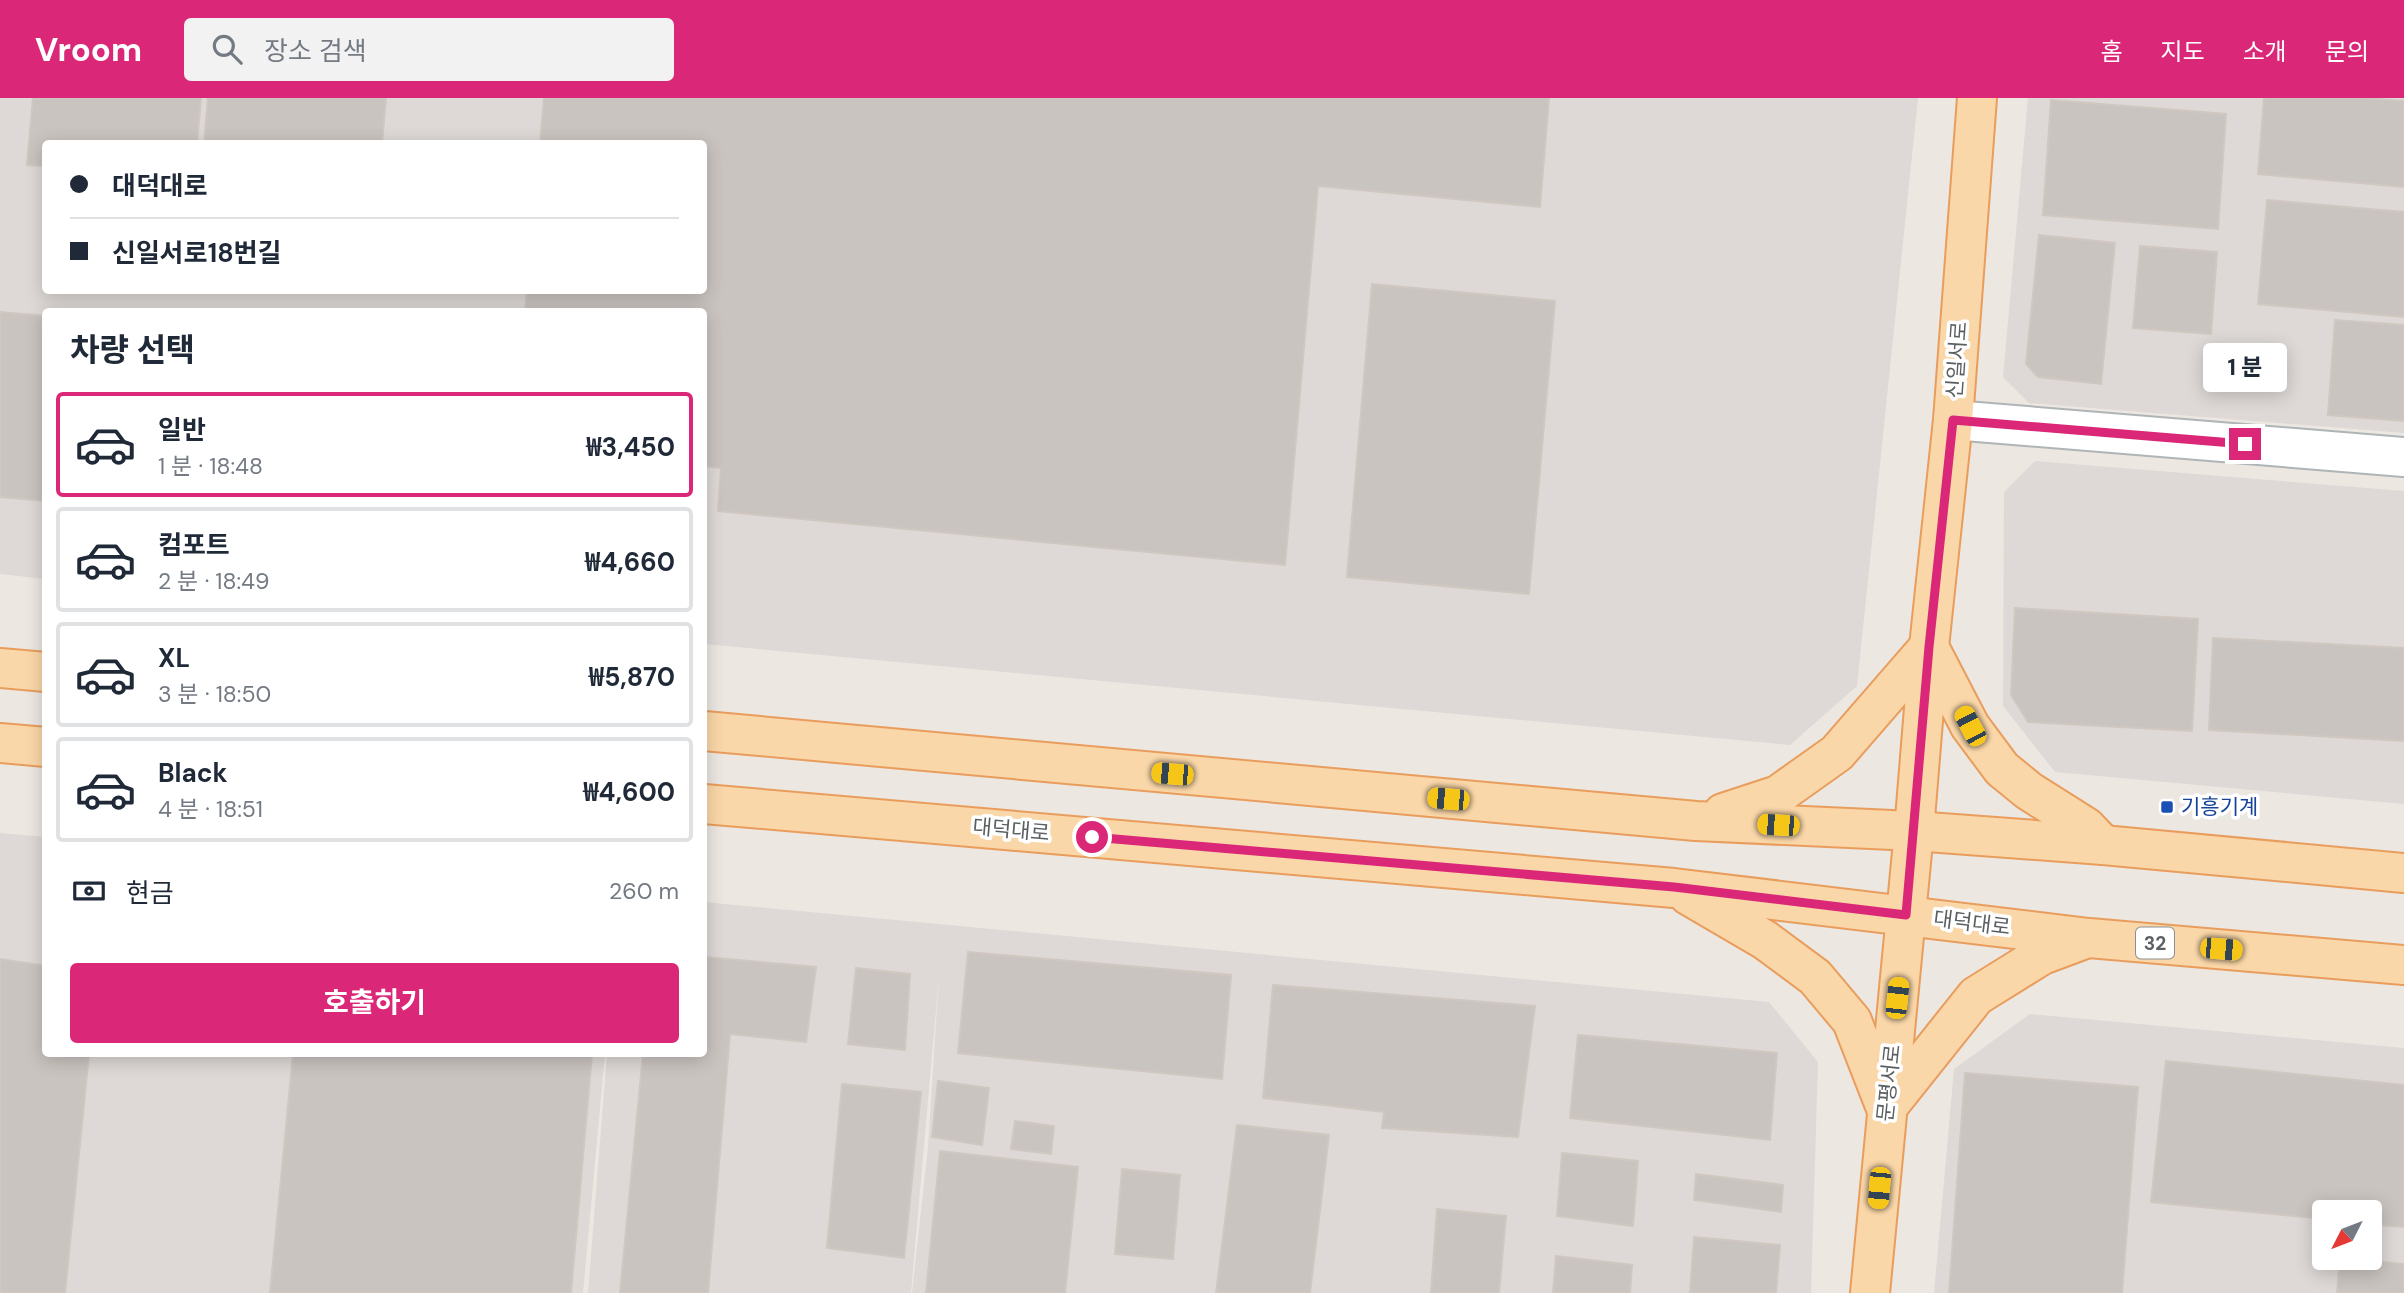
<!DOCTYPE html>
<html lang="ko">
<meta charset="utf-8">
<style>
:root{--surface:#fff;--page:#f2f2f3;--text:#1f2937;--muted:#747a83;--line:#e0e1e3;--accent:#db2777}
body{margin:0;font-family:"DM Sans","Noto Sans KR",sans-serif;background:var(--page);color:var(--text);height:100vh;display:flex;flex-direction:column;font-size:26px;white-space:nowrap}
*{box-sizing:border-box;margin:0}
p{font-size:23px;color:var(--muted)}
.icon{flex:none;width:38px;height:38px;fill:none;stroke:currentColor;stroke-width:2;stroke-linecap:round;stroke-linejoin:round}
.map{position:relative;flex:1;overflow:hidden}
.drawer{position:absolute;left:42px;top:210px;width:665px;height:749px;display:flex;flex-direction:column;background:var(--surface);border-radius:7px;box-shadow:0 4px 18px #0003}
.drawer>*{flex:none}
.guide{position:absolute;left:42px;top:42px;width:665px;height:154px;border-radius:7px;box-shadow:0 4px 18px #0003;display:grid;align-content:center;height:154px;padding:0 28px;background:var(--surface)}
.needle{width:46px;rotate:228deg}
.tools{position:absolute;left:2312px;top:1102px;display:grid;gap:14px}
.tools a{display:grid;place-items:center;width:70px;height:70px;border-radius:7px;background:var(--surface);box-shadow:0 4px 18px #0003;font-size:35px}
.end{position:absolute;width:32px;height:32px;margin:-16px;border:9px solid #db2777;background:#fff;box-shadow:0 0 0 4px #fff}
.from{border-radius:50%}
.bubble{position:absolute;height:49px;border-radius:7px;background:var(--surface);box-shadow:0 4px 18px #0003;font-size:23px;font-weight:700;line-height:49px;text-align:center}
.car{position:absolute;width:21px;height:42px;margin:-21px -10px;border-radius:9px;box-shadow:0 0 5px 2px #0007;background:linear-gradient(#f5c518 24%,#345 0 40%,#f5c518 0 76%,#345 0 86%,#f5c518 0)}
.guide b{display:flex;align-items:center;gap:24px;height:66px;font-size:26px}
.guide b+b{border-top:2px solid var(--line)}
.guide i{width:18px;height:18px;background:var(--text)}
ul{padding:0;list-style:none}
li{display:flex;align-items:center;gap:21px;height:105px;margin:0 14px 10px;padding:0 14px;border:4px solid var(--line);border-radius:7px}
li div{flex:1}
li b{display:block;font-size:26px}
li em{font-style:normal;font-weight:700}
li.active{border-color:var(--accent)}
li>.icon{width:63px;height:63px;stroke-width:1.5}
h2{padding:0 28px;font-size:32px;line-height:84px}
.pay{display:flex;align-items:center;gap:18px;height:77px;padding:0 28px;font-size:26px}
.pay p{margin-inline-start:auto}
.button{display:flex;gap:14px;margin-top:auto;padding:14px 28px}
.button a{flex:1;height:80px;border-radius:7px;background:var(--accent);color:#fff;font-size:28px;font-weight:700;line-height:80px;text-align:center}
header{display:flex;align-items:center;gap:42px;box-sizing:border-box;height:98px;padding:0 35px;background:var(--accent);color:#fff}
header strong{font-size:33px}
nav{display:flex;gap:38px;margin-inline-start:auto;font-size:24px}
.search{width:490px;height:63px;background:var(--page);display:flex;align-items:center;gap:18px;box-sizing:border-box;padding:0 24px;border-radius:7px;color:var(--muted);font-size:26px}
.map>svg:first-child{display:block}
</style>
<header>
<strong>Vroom</strong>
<div class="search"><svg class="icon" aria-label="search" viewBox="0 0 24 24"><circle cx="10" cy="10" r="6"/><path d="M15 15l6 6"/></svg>장소 검색</div>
<nav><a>홈</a><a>지도</a><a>소개</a><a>문의</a></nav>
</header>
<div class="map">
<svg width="2404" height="1195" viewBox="0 0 2404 1195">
<rect width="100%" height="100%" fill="#ece7e1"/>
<!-- industrial -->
<g fill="#ded9d6" fill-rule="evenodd">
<path d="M0,0H1918L1857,588L1790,647L704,546V214H46L45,481L0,476ZM46,46H704V192H46Z"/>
<polygon points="2028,0 2404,0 2404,335 2029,305 2003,279"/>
<polygon points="2035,363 2404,393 2404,706 2055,674 2003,608 2004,394"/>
<polygon points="0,735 45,739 46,956 605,956 583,1195 0,1195"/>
<polygon points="704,804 1769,904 1818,964 1811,1195 912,1195 928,1049 939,878 911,1195 588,1195 607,956 704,956"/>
<path d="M2030,916L2404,950V1195H1934L1954,971ZM2324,1115H2370V1160H2324Z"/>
</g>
<!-- building -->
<g fill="#cac4c0" stroke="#d0c7c0" stroke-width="2">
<polygon points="33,0 201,0 197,46 147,43 146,46 46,46 46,68 27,67"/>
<polygon points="208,0 386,0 382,46 204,46"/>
<polygon points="544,0 1549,0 1540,109 1318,88 1285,467 718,413 721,370 704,368 704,214 525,214 527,192 704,192 704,46 540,46"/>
<polygon points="2264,0 2366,0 2404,3 2404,89 2258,76"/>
<polygon points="2051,2 2226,16 2218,131 2043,117"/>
<polygon points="2267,102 2404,114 2404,219 2258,206"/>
<polygon points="2039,137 2115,145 2101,286 2038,279 2026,266"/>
<polygon points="2140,148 2217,154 2211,236 2133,230"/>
<polygon points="1372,186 1555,203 1529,496 1347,479"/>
<polygon points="0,214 46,218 46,403 0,399"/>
<polygon points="2335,222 2404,227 2404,323 2328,317"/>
<polygon points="2015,510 2198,521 2192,633 2028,624 2011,597"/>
<polygon points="2213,540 2404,550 2404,643 2209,632"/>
<polygon points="968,854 1231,877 1222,981 958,955"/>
<polygon points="704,859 816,869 806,944 730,936 708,1195 620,1195 643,956 704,956"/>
<polygon points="0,861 46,868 46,956 89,956 65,1195 0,1195"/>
<polygon points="856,870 910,876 905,952 848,946"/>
<polygon points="1273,887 1535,908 1518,1039 1382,1030 1384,1014 1263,1000"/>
<polygon points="1578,937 1777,955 1770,1042 1570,1020"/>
<polygon points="293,956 592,956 571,1195 270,1195"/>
<polygon points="2166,963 2404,987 2404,1129 2370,1126 2370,1115 2324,1115 2324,1121 2151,1104"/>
<polygon points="1965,975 2138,989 2122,1195 1949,1195"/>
<polygon points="938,983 989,990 982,1047 932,1039"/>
<polygon points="842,986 921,994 904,1160 827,1150"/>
<polygon points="1015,1023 1054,1028 1051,1056 1011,1051"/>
<polygon points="1237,1027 1329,1037 1310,1195 1216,1195"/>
<polygon points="940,1053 1078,1069 1065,1195 926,1195"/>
<polygon points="1562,1055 1638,1063 1633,1128 1557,1118"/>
<polygon points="1122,1071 1180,1077 1173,1161 1115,1156"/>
<polygon points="1696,1076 1783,1087 1781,1114 1694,1102"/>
<polygon points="1437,1111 1506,1118 1499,1195 1431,1195"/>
<polygon points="1694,1139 1780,1147 1776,1195 1690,1195"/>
<polygon points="1556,1158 1632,1167 1630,1195 1553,1195"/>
<polygon points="2340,1160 2404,1166 2404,1195 2337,1195"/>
</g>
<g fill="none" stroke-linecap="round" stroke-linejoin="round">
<!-- minor casing -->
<g stroke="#afb4b6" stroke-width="42">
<polyline id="minor" points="1953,322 2404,359"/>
</g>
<!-- major casing -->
<g stroke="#e99d5d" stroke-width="42">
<g id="major">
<polyline points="1929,549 1970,628 2002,671 2029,693 2086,729 2103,747"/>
<polyline points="0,570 46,574"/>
<polyline points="704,633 1696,723 1914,733 2103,747 2404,775"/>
<polyline points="0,645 46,649"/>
<polyline points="704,706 1674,790 2089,840 2404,867"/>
<polyline points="1723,715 1778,697 1837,655 1929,549"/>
<polyline points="1688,797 1765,842 1815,879 1852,923 1884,1005"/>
<polyline points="1886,1011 1976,898 2042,857 2085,841"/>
<polyline points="1870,1195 1914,733 1929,549 1953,322 1977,0"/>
</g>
</g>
<!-- minor -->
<use href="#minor" stroke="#fff" stroke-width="38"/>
<!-- major -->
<use href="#major" stroke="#fad7a8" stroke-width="38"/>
</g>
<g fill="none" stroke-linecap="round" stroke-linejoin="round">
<!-- route -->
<polyline stroke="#db2777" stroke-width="9" points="1092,739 1674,789 1906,817 1929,549 1953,322 2245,346"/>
</g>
<!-- markers -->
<rect fill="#1a4fb4" stroke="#fff" stroke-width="2.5" x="2160" y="702" width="14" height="14" rx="3.5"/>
<g text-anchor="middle" stroke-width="7" stroke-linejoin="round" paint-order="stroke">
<!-- shield labels -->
<rect fill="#fff" stroke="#8c8f90" stroke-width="2" x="2136" y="829.5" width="38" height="31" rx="5"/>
<g font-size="19" font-weight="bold" fill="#5a5f61">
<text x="2155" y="852">32</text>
</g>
<!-- street labels -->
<g font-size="21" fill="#5a5f61" stroke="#fff">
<text transform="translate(1957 262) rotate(-86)" y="7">신일서로</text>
<text transform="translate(1011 732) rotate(5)" y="7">대덕대로</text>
<text transform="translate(1972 825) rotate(7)" y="7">대덕대로</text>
<text transform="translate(1889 985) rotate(-84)" y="7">문평서로</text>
</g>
<!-- transit labels -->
<g font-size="21" fill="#164399" stroke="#fff" text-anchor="start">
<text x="2181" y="716">기흥기계</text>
</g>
</g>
</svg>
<div class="tools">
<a><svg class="needle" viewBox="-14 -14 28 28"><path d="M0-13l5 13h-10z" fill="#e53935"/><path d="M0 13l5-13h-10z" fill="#747a83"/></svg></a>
</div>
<i class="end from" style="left:1092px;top:739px"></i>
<i class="end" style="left:2245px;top:346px"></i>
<div class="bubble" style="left:2203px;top:245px;width:84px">1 분</div>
<i class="car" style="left:1970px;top:628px;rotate:332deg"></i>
<i class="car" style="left:1172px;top:676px;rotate:275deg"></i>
<i class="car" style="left:1448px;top:701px;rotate:275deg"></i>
<i class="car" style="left:1778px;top:727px;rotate:273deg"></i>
<i class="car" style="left:2221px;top:851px;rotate:95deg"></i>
<i class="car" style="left:1897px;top:900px;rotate:6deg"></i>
<i class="car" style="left:1879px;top:1090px;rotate:185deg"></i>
<div class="guide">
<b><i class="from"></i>대덕대로</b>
<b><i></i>신일서로18번길</b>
</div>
<section class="drawer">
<h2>차량 선택</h2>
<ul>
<li class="active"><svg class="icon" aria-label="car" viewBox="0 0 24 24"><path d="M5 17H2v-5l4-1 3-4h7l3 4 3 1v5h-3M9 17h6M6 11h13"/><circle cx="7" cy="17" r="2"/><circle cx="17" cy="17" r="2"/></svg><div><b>일반</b><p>1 분 · 18:48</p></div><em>₩3,450</em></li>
<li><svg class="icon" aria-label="car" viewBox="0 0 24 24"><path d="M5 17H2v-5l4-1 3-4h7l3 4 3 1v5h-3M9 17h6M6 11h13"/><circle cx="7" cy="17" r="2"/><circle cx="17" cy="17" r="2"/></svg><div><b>컴포트</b><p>2 분 · 18:49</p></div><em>₩4,660</em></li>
<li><svg class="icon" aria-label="car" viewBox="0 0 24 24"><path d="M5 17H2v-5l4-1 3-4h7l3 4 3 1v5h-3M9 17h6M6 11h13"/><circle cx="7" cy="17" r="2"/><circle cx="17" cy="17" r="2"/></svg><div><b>XL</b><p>3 분 · 18:50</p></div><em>₩5,870</em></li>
<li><svg class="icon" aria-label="car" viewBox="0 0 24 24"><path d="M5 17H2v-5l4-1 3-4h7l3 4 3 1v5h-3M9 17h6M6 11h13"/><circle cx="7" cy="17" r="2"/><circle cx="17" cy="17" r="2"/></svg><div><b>Black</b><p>4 분 · 18:51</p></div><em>₩4,600</em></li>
</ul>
<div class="pay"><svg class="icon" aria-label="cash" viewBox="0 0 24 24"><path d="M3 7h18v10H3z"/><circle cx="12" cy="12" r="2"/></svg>현금<p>260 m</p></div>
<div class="button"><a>호출하기</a></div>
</section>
</div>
